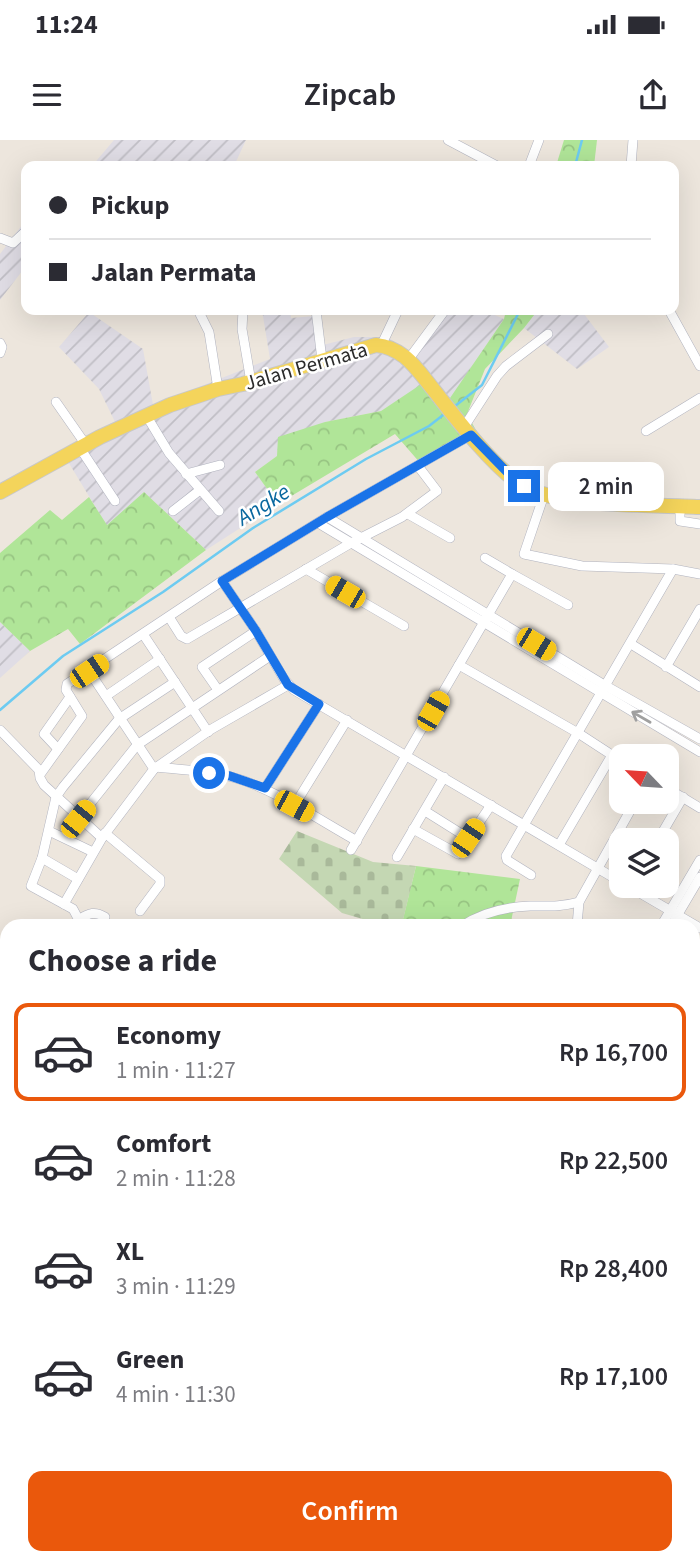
<!DOCTYPE html>
<meta charset="utf-8">
<style>
:root{--surface:#fff;--page:#f7f7f7;--text:#2b2b33;--muted:#7c7c81;--line:#e1e1e2;--accent:#ea580c}
body{margin:0;font-family:"Source Sans 3",sans-serif;background:var(--page);color:var(--text);height:100vh;display:flex;flex-direction:column;font-size:26px;white-space:nowrap}
*{box-sizing:border-box;margin:0}
p{font-size:23px;color:var(--muted)}
.icon{flex:none;width:38px;height:38px;fill:none;stroke:currentColor;stroke-width:2;stroke-linecap:round;stroke-linejoin:round}
.map{position:relative;flex:1;overflow:hidden}
.side{position:absolute;left:0px;top:779px;width:700px;height:646px;display:flex;flex-direction:column;background:var(--surface);border-radius:21px 21px 0 0;box-shadow:0 7px 28px #0002}
.side>*{flex:none}
.guide{position:absolute;left:21px;top:21px;width:658px;height:154px;border-radius:14px;box-shadow:0 7px 28px #0002;display:grid;align-content:center;height:154px;padding:0 28px;background:var(--surface)}
.needle{width:46px;rotate:295deg}
.fabs{position:absolute;left:609px;top:604px;display:grid;gap:14px}
.fabs a{display:grid;place-items:center;width:70px;height:70px;border-radius:14px;background:var(--surface);box-shadow:0 7px 28px #0002;font-size:35px}
.end{position:absolute;width:32px;height:32px;margin:-16px;border:9px solid #1a73e8;background:#fff;box-shadow:0 0 0 4px #fff}
.from{border-radius:50%}
.bubble{position:absolute;height:49px;border-radius:14px;background:var(--surface);box-shadow:0 7px 28px #0002;font-size:23px;font-weight:600;line-height:49px;text-align:center}
.car{position:absolute;width:21px;height:42px;margin:-21px -10px;border-radius:9px;box-shadow:0 0 5px 2px #0007;background:linear-gradient(#f5c518 24%,#345 0 40%,#f5c518 0 76%,#345 0 86%,#f5c518 0)}
.guide b{display:flex;align-items:center;gap:24px;height:66px;font-size:26px}
.guide b+b{border-top:2px solid var(--line)}
.guide i{width:18px;height:18px;background:var(--text)}
ul{padding:0;list-style:none}
li{display:flex;align-items:center;gap:21px;height:98px;margin:0 14px 10px;padding:0 14px;border:4px solid transparent;border-radius:14px}
li div{flex:1}
li b{display:block;font-size:26px}
li em{font-style:normal;font-weight:600}
li.active{border-color:var(--accent)}
li>.icon{width:63px;height:63px;stroke-width:1.5}
h2{padding:0 28px;font-size:32px;line-height:84px}
.primary-button{display:flex;gap:14px;margin-top:auto;padding:14px 28px}
.primary-button a{flex:1;height:80px;border-radius:14px;background:var(--accent);color:#fff;font-size:28px;font-weight:600;line-height:80px;text-align:center}
.status{display:flex;justify-content:space-between;align-items:center;height:49px;padding:0 35px;background:var(--surface);direction:ltr}
.status svg{height:19px;fill:currentColor}
header{display:flex;justify-content:space-between;align-items:center;height:91px;padding:0 28px;background:var(--surface);font-size:32px;font-weight:600}
.map>svg:first-child{display:block}
</style>
<div class="status"><b>11:24</b><svg viewBox="0 0 49 12"><path d="M0 12V9h3v3zM5 12V6h3v6zM10 12V3h3v9zM15 12V0h3v12zM26 1h20v11H26zM47 4h2v5h-2z"/></svg></div>
<header><svg class="icon" aria-label="menu" viewBox="0 0 24 24"><path d="M4 6h16M4 12h16M4 18h16"/></svg>Zipcab<svg class="icon" aria-label="share" viewBox="0 0 24 24"><path d="M12 15V3M7 8l5-5 5 5M5 13v7h14v-7"/></svg></header>
<div class="map">
<svg width="700" height="1424" viewBox="0 0 700 1424">
<defs>
<pattern id="industrial-furrows" width="10" height="10" patternUnits="userSpaceOnUse" patternTransform="scale(1.75)"><rect width="10" height="10" fill="#e0dde5"/><path d="M-1 1l2-2M0 10L10 0M9 11l2-2" fill="none" stroke="#c0bec5"/></pattern>
<pattern id="grass-tufts" width="24" height="20" patternUnits="userSpaceOnUse" patternTransform="scale(1.75)"><rect width="24" height="20" fill="#b0e598"/><path d="M3 7l-1-3M5 7V3M7 7l1-3M15 17l-1-3M17 17v-4M19 17l1-3" fill="none" stroke="#98c583"/></pattern>
<pattern id="forest-crowns" width="20" height="18" patternUnits="userSpaceOnUse" patternTransform="scale(1.75)"><rect width="20" height="18" fill="#b0e598"/><path d="M2 6a3 3 0 1 1 6 0M12 15a3 3 0 1 1 6 0" fill="none" stroke="#98c583"/></pattern>
<pattern id="cemetery-stones" width="16" height="16" patternUnits="userSpaceOnUse" patternTransform="scale(1.75)"><rect width="16" height="16" fill="#c4d7b3"/><path d="M2 7V4a2 2 0 0 1 4 0v3zM10 15v-3a2 2 0 0 1 4 0v3z" fill="#a9b99a"/></pattern>
</defs>
<rect width="100%" height="100%" fill="#ede6dd"/>
<!-- industrial -->
<g fill="url(#industrial-furrows)">
<polygon points="114,0 246,0 234,26 92,26"/>
<polygon points="26,80 26,126 0,160 0,114"/>
<polygon points="262,170 290,170 291,178 314,176 319,206 354,197 388,197 409,214 440,170 483,170 504,179 450,259 429,240 381,271 325,282 255,332 278,364 206,410 144,352 107,386 64,315 118,288 99,249 59,207 89,172 143,209 153,265 270,219"/>
<polygon points="538,170 581,170 609,207 577,229 524,188"/>
<polygon points="0,482 30,511 0,538"/>
<polygon points="693,1204 700,1204 700,1293 693,1290"/>
<polygon points="700,1318 700,1424 671,1424 677,1418 693,1418 693,1386 696,1379 693,1376 693,1342"/>
<polygon points="12,1418 270,1418 270,1424 9,1424"/>
</g>
<!-- grass -->
<polygon fill="url(#grass-tufts)" points="694,875 700,889 700,1204 693,1204"/>
<!-- forest -->
<g fill="url(#forest-crowns)">
<polygon points="564,0 597,0 594,26 556,26"/>
<polygon points="506,170 538,170 524,188 485,229 467,274 477,292 421,324 395,294 278,364 255,332 277,316 278,297 325,282 381,271 429,239 450,258 504,179"/>
<polygon points="144,352 206,410 80,504 68,489 30,511 0,482 0,413 50,370 62,380 89,357 107,385"/>
<polygon points="416,726 520,739 510,786 380,786 403,779"/>
</g>
<!-- cemetery -->
<polygon fill="url(#cemetery-stones)" points="297,691 373,722 416,726 403,780 380,784 342,773 279,719"/>
<g fill="none" stroke-linecap="round" stroke-linejoin="round">
<!-- stream -->
<g stroke="#6dcbf1" stroke-width="2.5">
<polyline points="575,26 582,0"/>
<polyline points="455,266 482,245 520,170"/>
<polyline points="0,570 63,516 163,452 253,388 366,319 429,286 447,272"/>
</g>
<!-- street casing -->
<g stroke="#b1b3bf" stroke-width="10">
<g id="street">
<polyline points="448,0 497,26"/>
<polyline points="529,26 539,0"/>
<polyline points="631,26 633,0"/>
<polyline points="0,98 13,103 26,91"/>
<polyline points="198,170 209,192 218,249"/>
<polyline points="243,170 242,189 251,242"/>
<polyline points="316,170 322,220"/>
<polyline points="669,170 700,226"/>
<polyline points="0,203 2,207 0,213"/>
<polyline points="381,206 398,170"/>
<polyline points="408,220 445,170"/>
<polyline points="56,262 86,305"/>
<polyline points="146,275 169,313 219,371"/>
<polyline points="464,287 497,236 506,226 548,194"/>
<polyline points="646,291 700,258"/>
<polyline points="80,308 115,361"/>
<polyline points="186,334 220,325"/>
<polyline points="544,355 524,414 582,426 673,429 700,434"/>
<polyline points="680,366 680,381 700,384"/>
<polyline points="173,371 200,350"/>
<polyline points="408,374 450,398"/>
<polyline points="327,377 606,546 700,599"/>
<polyline points="318,383 700,612"/>
<polyline points="485,418 512,434"/>
<polyline points="306,429 404,486"/>
<polyline points="222,441 256,491 284,539 294,550 621,742"/>
<polyline points="169,477 181,496 187,499 351,403 402,377 437,351 418,326"/>
<polyline points="143,494 208,592"/>
<polyline points="631,504 700,547"/>
<polyline points="459,525 578,593 621,621"/>
<polyline points="666,527 700,469"/>
<polyline points="89,531 154,629"/>
<polyline points="218,550 202,527 256,491"/>
<polyline points="106,556 160,519"/>
<polyline points="0,590 39,630 40,638 44,645 102,698"/>
<polyline points="58,609 44,594 70,557"/>
<path d="M156,627C181,630 207,630 232,637C273,648 319,680 357,701"/>
<polyline points="41,633 82,576 66,550 67,544 222,441 327,377 471,295"/>
<polyline points="265,648 319,564"/>
<polyline points="667,648 700,668"/>
<polyline points="294,666 347,580"/>
<polyline points="425,671 468,698"/>
<polyline points="78,679 137,605 270,516"/>
<polyline points="413,689 458,714 491,665"/>
<polyline points="49,691 93,712"/>
<polyline points="105,693 160,739 160,744 140,771"/>
<polyline points="658,700 683,657"/>
<polyline points="559,705 612,615"/>
<polyline points="351,710 512,434 568,465"/>
<polyline points="397,717 444,637"/>
<polyline points="42,718 78,739"/>
<polyline points="531,735 507,720 506,716 673,429"/>
<polyline points="628,746 700,788"/>
<polyline points="64,764 102,698 154,629 210,590 288,545"/>
<path d="M80,779C89,773 95,771 105,777"/>
<polyline points="82,786 73,769 31,746 42,718 56,657 63,647 119,579 175,542"/>
<path d="M462,786C481,773 507,767 530,766C548,766 561,767 579,762"/>
<polyline points="577,786 579,762 635,662"/>
<polyline points="661,786 700,720"/>
<polyline points="671,786 700,737"/>
<polyline points="693,828 700,818"/>
<polyline points="0,839 7,840"/>
<polyline points="0,1258 3,1249 5,1197"/>
<polyline points="693,1328 700,1328"/>
<polyline points="274,1424 275,1418"/>
<polyline points="641,1424 642,1418"/>
</g>
</g>
<!-- primary casing -->
<g stroke="#c8c8c8" stroke-width="16">
<g id="primary">
<path d="M0,352L100,297L170,265L218,249L243,244L376,205C387,206 396,210 405,217C416,226 424,238 433,249C454,276 496,331 525,347C564,368 654,364 700,367"/>
<polyline points="0,1198 7,1197"/>
<polyline points="693,1216 700,1216"/>
</g>
</g>
<!-- street -->
<use href="#street" stroke="#fff" stroke-width="9"/>
<!-- primary -->
<use href="#primary" stroke="#f4d45b" stroke-width="14"/>
</g>
<!-- one-way arrows -->
<defs><path id="oneway-shaft" d="M-6 0H5M1.5-3L5.5 0L1.5 3" fill="none" stroke-width="1.6" stroke-linecap="round" stroke-linejoin="round" transform="scale(1.75)"/></defs>
<use stroke="#a0a0a0" href="#oneway-shaft" transform="translate(641 577) rotate(-150)"/>
<g fill="none" stroke-linecap="round" stroke-linejoin="round">
<!-- route -->
<polyline stroke="#1a73e8" stroke-width="9" points="209,633 230,636 265,648 319,564 288,545 256,491 222,441 327,377 471,295 512,337 524,346"/>
</g>
<g text-anchor="middle" stroke-width="5" stroke-linejoin="round" paint-order="stroke">
<!-- street labels -->
<g font-size="21" fill="#2b2b2b" stroke="#fff">
<text transform="translate(306 226) rotate(-16)" y="7">Jalan Permata</text>
</g>
<!-- water labels -->
<g font-size="23" font-style="italic" fill="#0a689f" stroke="#fff">
<text transform="translate(263 364) rotate(-32)" y="8">Angke</text>
</g>
</g>
</svg>
<div class="fabs">
<a><svg class="needle" viewBox="-14 -14 28 28"><path d="M0-13l5 13h-10z" fill="#e53935"/><path d="M0 13l5-13h-10z" fill="#7c7c81"/></svg></a>
<a><svg class="icon" aria-label="layers" viewBox="0 0 24 24"><path d="M12 4l9 5-9 5-9-5zM3 14l9 5 9-5"/></svg></a>
</div>
<i class="end from" style="left:209px;top:633px"></i>
<i class="end" style="left:524px;top:346px"></i>
<div class="bubble" style="left:548px;top:322px;width:116px">2 min</div>
<i class="car" style="left:345px;top:452px;rotate:300deg"></i>
<i class="car" style="left:536px;top:504px;rotate:121deg"></i>
<i class="car" style="left:89px;top:531px;rotate:56deg"></i>
<i class="car" style="left:433px;top:571px;rotate:30deg"></i>
<i class="car" style="left:294px;top:666px;rotate:118deg"></i>
<i class="car" style="left:78px;top:679px;rotate:39deg"></i>
<i class="car" style="left:468px;top:698px;rotate:34deg"></i>
<div class="guide">
<b><i class="from"></i>Pickup</b>
<b><i></i>Jalan Permata</b>
</div>
<section class="side">
<h2>Choose a ride</h2>
<ul>
<li class="active"><svg class="icon" aria-label="car" viewBox="0 0 24 24"><path d="M5 17H2v-5l4-1 3-4h7l3 4 3 1v5h-3M9 17h6M6 11h13"/><circle cx="7" cy="17" r="2"/><circle cx="17" cy="17" r="2"/></svg><div><b>Economy</b><p>1 min · 11:27</p></div><em>Rp 16,700</em></li>
<li><svg class="icon" aria-label="car" viewBox="0 0 24 24"><path d="M5 17H2v-5l4-1 3-4h7l3 4 3 1v5h-3M9 17h6M6 11h13"/><circle cx="7" cy="17" r="2"/><circle cx="17" cy="17" r="2"/></svg><div><b>Comfort</b><p>2 min · 11:28</p></div><em>Rp 22,500</em></li>
<li><svg class="icon" aria-label="car" viewBox="0 0 24 24"><path d="M5 17H2v-5l4-1 3-4h7l3 4 3 1v5h-3M9 17h6M6 11h13"/><circle cx="7" cy="17" r="2"/><circle cx="17" cy="17" r="2"/></svg><div><b>XL</b><p>3 min · 11:29</p></div><em>Rp 28,400</em></li>
<li><svg class="icon" aria-label="car" viewBox="0 0 24 24"><path d="M5 17H2v-5l4-1 3-4h7l3 4 3 1v5h-3M9 17h6M6 11h13"/><circle cx="7" cy="17" r="2"/><circle cx="17" cy="17" r="2"/></svg><div><b>Green</b><p>4 min · 11:30</p></div><em>Rp 17,100</em></li>
</ul>
<div class="primary-button"><a>Confirm</a></div>
</section>
</div>
